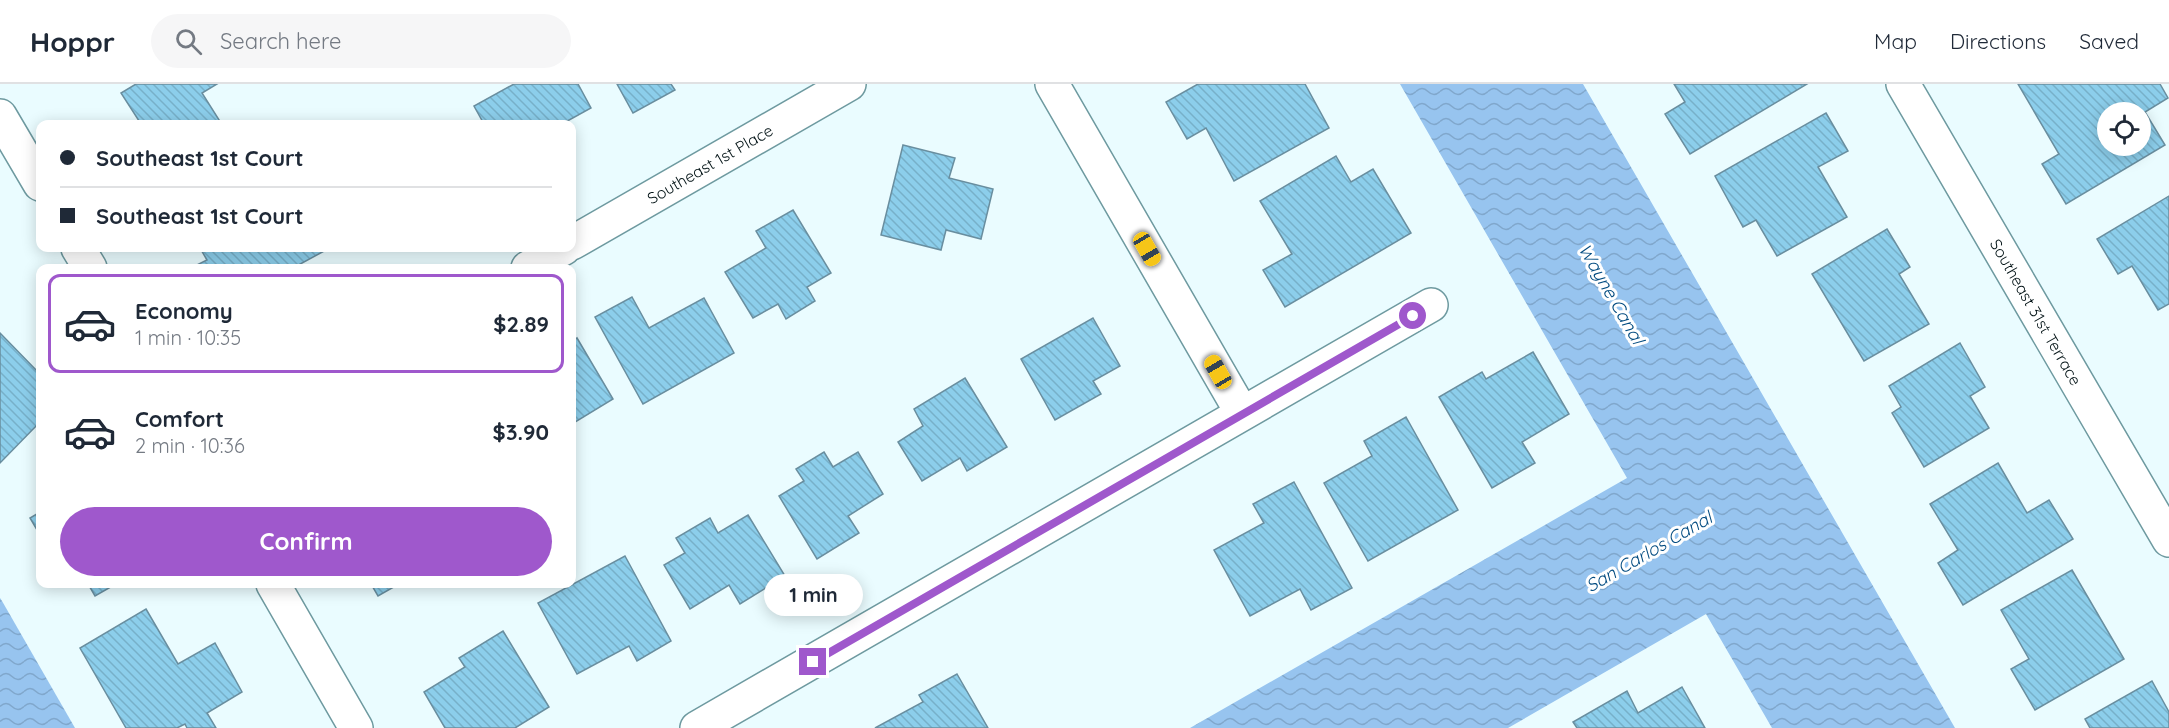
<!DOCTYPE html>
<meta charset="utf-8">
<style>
:root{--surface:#fff;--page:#f6f6f7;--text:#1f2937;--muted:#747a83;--line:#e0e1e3;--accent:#9f58cc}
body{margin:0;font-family:Quicksand,sans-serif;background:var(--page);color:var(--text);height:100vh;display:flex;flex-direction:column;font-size:22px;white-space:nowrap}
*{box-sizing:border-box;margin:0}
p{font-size:20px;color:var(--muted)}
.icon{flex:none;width:33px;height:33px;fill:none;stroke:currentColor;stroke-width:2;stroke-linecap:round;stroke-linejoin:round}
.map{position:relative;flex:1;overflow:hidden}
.side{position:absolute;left:36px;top:180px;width:540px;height:324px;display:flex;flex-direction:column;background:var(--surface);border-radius:12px;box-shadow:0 3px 15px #0003}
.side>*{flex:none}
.guide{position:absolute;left:36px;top:36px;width:540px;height:132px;border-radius:12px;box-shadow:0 3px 15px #0003;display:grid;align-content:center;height:132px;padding:0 24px;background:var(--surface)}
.tools{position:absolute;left:2097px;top:18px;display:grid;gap:12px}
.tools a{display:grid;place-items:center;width:54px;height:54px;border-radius:50%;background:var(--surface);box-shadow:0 3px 15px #0003;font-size:30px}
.end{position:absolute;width:27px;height:27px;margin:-14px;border:8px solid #9f58cc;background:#fff;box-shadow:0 0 0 3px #fff}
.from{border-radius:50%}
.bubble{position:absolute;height:42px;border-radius:21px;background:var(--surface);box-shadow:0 3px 15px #0003;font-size:20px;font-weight:800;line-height:42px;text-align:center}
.car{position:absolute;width:18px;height:36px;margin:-18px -9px;border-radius:8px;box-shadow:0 0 4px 2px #0007;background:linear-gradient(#f5c518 24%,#345 0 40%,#f5c518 0 76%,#345 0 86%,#f5c518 0)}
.guide b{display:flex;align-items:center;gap:21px;height:57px;font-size:22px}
.guide b+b{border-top:2px solid var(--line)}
.guide i{width:15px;height:15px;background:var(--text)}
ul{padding:10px 0 0;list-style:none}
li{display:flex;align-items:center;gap:18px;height:99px;margin:0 12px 9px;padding:0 12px;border:3px solid transparent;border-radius:12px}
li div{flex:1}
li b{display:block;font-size:22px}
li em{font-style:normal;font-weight:800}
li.current{border-color:var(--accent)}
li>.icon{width:54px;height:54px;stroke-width:1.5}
.button{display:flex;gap:12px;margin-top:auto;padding:12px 24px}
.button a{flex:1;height:69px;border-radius:36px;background:var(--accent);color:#fff;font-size:24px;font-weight:800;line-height:69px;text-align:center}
header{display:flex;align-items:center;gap:36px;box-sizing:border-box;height:84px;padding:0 30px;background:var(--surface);border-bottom:2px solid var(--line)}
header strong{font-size:28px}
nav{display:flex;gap:33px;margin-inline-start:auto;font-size:21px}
.search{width:420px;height:54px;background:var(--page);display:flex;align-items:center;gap:15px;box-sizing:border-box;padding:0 21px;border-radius:33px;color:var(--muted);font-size:22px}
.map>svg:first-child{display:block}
</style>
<header>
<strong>Hoppr</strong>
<div class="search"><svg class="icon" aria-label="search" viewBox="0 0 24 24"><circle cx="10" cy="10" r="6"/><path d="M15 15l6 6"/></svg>Search here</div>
<nav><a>Map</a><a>Directions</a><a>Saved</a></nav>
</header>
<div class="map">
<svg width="2169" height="644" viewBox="0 0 2169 644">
<defs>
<pattern id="water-waves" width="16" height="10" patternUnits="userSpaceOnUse" patternTransform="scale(1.5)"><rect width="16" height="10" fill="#97c4ef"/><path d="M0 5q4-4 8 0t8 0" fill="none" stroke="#80a7cc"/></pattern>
<pattern id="building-back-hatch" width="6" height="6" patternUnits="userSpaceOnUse" patternTransform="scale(1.5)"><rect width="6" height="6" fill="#8cceeb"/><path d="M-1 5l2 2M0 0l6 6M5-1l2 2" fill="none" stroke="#77b0c9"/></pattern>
</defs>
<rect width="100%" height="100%" fill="#eafcff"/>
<!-- water -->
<g fill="url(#water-waves)">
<polygon points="1400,0 1583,0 1955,644 1772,644 1706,530 1508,644 1190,644 1627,394"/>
<polygon points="0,514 2,517 75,644 0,644"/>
</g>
<!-- building -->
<g fill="url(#building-back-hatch)" stroke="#698e9f" stroke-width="1.5" fill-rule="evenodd">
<polygon points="136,0 217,0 202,9 221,39 141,40 121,9"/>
<polygon points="514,0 578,0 591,24 562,40 484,40 474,22"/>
<polygon points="617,0 671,0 675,6 633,29"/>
<polygon points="1198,0 1305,0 1329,44 1234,97 1206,44 1187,55 1166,18"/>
<polygon points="1674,0 1807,0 1690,70 1665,30 1685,18"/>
<path d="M2018,0H2160L2168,14L2145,28L2165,61L2066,120L2042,80L2059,70ZM2108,28H2140V62H2108Z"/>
<polygon points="1826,29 1848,67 1818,83 1847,133 1777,172 1756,136 1743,143 1715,92"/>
<polygon points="903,61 955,74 949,94 993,105 981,155 946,146 941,166 881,151"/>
<polygon points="1336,72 1351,98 1373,85 1411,149 1285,223 1263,186 1292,170 1260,117"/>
<polygon points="2169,112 2169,220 2158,226 2132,182 2118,190 2097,155"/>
<polygon points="793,126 831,189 807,203 815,217 786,235 778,220 753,234 725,188 766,164 756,147"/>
<polygon points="1887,145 1910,183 1899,190 1929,240 1864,277 1812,190"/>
<polygon points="200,164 324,164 326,166 293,184 191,184 207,176"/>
<polygon points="632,213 649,244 704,214 734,269 643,320 595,233"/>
<polygon points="1093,234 1120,282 1093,297 1101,310 1055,336 1021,275"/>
<polygon points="0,249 40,290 40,338 0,379"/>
<polygon points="577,254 613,315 572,340 572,258"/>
<polygon points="1960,259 1985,303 1970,312 1989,344 1924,383 1892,329 1901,323 1889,302"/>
<polygon points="1533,268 1569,330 1522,358 1535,379 1492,404 1439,313 1482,288 1486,295"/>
<polygon points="965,294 1007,363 967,387 960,374 922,397 898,358 923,342 914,325"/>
<polygon points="1406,333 1458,426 1368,477 1324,399 1372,372 1364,357"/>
<polygon points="824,368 833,383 858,368 883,410 848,432 859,449 817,475 779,412 804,397 796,385"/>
<polygon points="1998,379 2027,429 2049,416 2073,455 1963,521 1938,479 1958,466 1930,420"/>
<polygon points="1294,398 1352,504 1311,526 1300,505 1250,532 1214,466 1264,439 1253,420"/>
<polygon points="40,428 40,451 30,434"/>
<polygon points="748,431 785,492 740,520 729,501 690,525 664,481 685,469 676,454 710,434 718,449"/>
<polygon points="625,472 671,557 637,577 629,562 577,590 538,519"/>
<polygon points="2072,486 2124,575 2035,626 2011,585 2029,575 2001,526"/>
<polygon points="88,500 116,500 95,512"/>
<polygon points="371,500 399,500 378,512"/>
<polygon points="146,525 178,580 215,559 242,608 207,629 216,644 187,644 185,640 177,644 126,644 80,564"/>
<polygon points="503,547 549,623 515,644 445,644 424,608 465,583 459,574"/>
<polygon points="957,590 988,644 875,644 923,618 919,611"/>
<polygon points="2152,597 2169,628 2169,644 2090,644 2085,635"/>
<polygon points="1682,603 1705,644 1577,644 1573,638 1627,607 1638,629"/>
</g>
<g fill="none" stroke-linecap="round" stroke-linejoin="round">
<!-- minor casing -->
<g stroke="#6e9aa0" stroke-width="36">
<g id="minor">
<polyline points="1052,0 1242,329"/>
<polyline points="1903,0 2169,456"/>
<polyline points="0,32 40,100"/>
<polyline points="572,159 849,0"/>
<polyline points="78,164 90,184"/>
<polyline points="528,184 564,164"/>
<polyline points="273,500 356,644"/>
<polyline points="697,644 1431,221"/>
</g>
</g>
<!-- minor -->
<use href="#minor" stroke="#fff" stroke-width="33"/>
</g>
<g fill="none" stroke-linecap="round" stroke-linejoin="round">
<!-- route -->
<polyline stroke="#9f58cc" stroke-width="8" points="813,578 1413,232"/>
</g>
<g text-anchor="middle" stroke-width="6" stroke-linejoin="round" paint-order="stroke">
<!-- street labels -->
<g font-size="16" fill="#021215" stroke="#fff">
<text transform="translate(710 80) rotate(-30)" y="6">Southeast 1st Place</text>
<text transform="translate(2036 228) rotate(60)" y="6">Southeast 31st Terrace</text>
</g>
<!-- water labels -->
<g font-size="18" font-style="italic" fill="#024b80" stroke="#fff">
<text transform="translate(1611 210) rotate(60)" y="6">Wayne Canal</text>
<text transform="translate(1649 468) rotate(-30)" y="6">San Carlos Canal</text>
</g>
</g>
</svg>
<div class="tools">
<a><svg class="icon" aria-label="locate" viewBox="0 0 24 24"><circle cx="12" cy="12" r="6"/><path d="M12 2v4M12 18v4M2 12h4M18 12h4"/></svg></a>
</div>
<i class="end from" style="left:1413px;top:232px"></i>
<i class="end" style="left:813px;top:578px"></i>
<div class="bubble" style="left:764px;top:490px;width:99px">1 min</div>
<i class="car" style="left:1147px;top:165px;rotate:150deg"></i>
<i class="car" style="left:1218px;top:288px;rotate:330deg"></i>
<div class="guide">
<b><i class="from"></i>Southeast 1st Court</b>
<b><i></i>Southeast 1st Court</b>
</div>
<section class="side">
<ul>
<li class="current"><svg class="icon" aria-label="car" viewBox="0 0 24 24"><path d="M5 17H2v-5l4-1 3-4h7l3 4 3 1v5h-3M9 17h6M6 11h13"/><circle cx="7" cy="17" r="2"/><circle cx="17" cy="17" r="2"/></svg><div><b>Economy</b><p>1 min · 10:35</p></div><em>$2.89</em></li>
<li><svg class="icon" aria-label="car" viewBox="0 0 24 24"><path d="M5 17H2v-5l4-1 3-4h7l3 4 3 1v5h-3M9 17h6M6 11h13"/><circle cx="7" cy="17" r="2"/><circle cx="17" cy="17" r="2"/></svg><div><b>Comfort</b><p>2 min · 10:36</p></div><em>$3.90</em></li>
</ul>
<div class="button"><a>Confirm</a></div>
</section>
</div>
